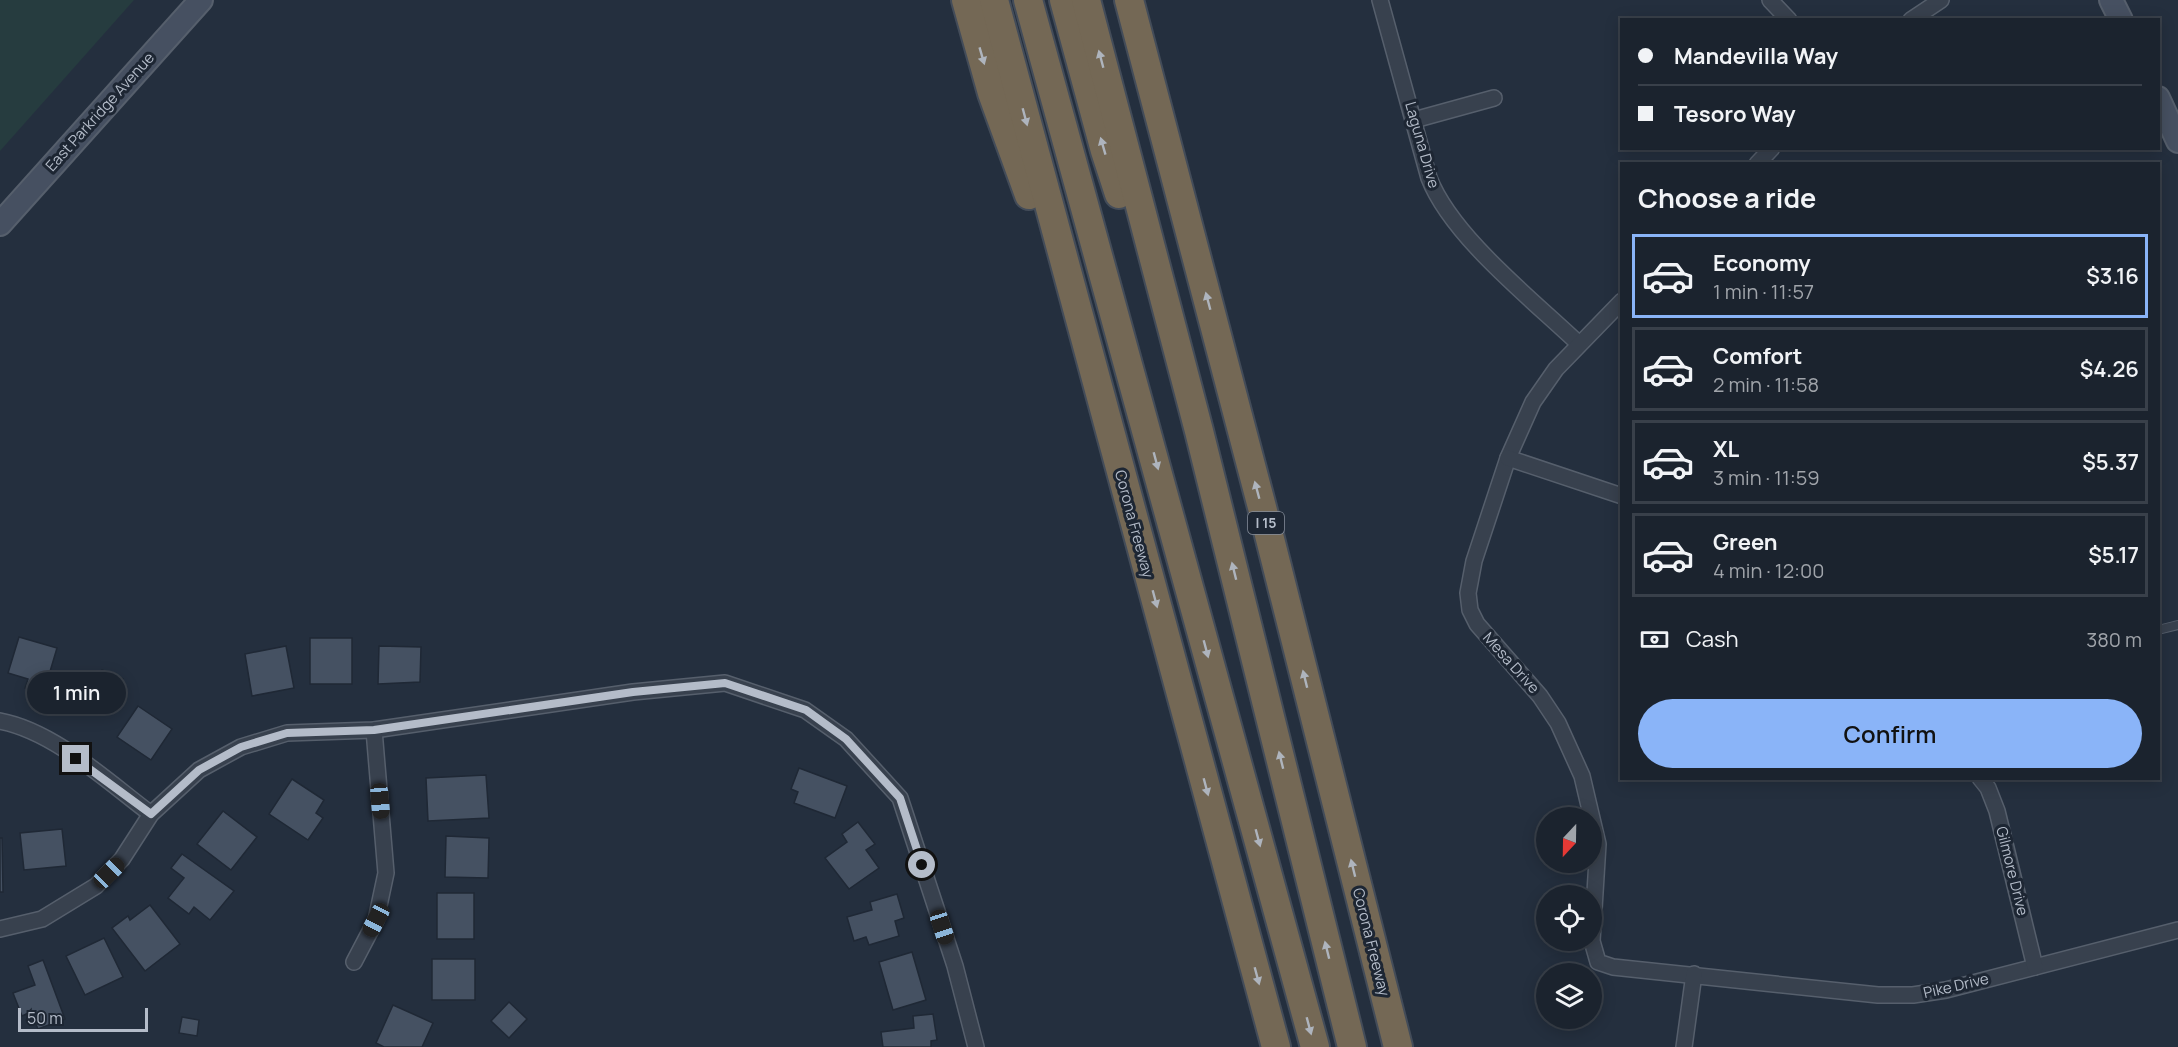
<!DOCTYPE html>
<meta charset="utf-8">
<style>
:root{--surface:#1b232e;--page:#242b36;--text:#f1f3f6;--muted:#a0a4aa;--line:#39404a;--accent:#8ab4f8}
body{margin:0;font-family:Manrope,sans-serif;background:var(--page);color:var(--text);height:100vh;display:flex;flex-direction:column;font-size:22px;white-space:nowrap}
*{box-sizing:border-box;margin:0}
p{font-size:20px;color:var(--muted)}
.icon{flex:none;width:33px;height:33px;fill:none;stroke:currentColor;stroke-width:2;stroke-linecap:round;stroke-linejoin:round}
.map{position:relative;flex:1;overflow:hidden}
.sheet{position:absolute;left:1620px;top:162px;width:540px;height:618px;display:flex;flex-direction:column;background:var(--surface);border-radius:0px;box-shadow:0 3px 15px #0003,0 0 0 2px var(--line)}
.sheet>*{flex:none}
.hud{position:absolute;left:1620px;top:18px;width:540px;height:132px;border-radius:0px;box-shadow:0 3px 15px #0003,0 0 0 2px var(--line);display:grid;align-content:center;height:132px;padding:0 18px;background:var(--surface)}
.needle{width:39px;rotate:202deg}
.fabs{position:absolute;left:1536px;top:807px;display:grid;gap:12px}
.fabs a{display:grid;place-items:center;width:66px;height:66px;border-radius:50%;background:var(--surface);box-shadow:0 3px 15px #0003,0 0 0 2px var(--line);font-size:30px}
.scale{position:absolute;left:18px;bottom:15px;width:130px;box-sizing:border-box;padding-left:6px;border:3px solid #b4bcc9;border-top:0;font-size:16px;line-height:21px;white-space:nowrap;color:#b4bcc9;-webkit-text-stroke:4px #1d2633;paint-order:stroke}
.end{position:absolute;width:27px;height:27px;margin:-14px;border:8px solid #b4bcc9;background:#111;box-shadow:0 0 0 3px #111}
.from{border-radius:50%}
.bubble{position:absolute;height:42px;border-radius:21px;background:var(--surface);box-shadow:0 3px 15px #0003,0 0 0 2px var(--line);font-size:20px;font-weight:600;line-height:42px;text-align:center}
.car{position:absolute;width:18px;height:36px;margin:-18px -9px;border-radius:8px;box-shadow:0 0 4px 2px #0007;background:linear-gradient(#222 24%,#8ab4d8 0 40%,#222 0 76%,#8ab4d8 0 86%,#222 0)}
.hud b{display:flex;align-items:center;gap:21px;height:57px;font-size:22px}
.hud b+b{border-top:2px solid var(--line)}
.hud i{width:15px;height:15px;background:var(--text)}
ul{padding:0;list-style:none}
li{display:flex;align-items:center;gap:18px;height:84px;margin:0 12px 9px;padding:0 6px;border:3px solid var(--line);border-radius:0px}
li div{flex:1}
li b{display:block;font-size:22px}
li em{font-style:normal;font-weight:600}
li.current{border-color:var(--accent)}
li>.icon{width:54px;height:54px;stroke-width:1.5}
h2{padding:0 18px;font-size:27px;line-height:72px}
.pay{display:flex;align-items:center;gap:15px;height:66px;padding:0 18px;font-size:22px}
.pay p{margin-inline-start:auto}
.action{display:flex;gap:12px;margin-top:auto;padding:12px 18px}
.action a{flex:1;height:69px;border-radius:36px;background:var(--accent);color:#111;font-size:24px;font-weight:600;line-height:69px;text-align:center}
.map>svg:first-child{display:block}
</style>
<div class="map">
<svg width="2178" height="1047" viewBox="0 0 2178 1047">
<rect width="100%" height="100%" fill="#242f3e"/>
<!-- green -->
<polygon fill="#263c3f" points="0,0 134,0 0,151"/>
<!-- building -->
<g fill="#455162" stroke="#1f2835" stroke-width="1.5">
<polygon points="19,637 57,648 49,675 57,677 51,696 25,688 28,679 8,673"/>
<rect x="310" y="638" width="42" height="46"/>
<polygon points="286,646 294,688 252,696 245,654"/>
<polygon points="379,646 421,647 420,682 378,684"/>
<polygon points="102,670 123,679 110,713 93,706 90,715 67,706 74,687 83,690 90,671 100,675"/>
<polygon points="138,706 172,729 151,760 117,737"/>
<polygon points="799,768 847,786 835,818 794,803 798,792 791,789"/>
<polygon points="486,775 489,818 428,821 426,778"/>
<polygon points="292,779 324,800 316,813 323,818 308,840 269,814"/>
<polygon points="223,811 257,837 231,870 197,844"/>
<polygon points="858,822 875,844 866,850 879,868 849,889 825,858 847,842 842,834"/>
<polygon points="62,829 66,866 24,870 20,833"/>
<polygon points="446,836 489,838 488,878 445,877"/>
<polygon points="0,838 2,838 3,892 0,892"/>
<polygon points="182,854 234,891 210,920 194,907 189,914 168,898 184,878 171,868"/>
<rect x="437" y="893" width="37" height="46"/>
<polygon points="897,894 904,918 895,921 899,936 869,945 866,937 854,941 847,917 872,910 870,902"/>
<polygon points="150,905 180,944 145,971 112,928 128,916 130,920"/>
<polygon points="104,938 123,977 85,995 66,956"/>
<polygon points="912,952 926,1000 893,1010 879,962"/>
<rect x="432" y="959" width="43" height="41"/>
<polygon points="43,960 65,1019 38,1029 31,1012 22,1016 13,993 35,985 28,966"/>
<polygon points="509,1002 527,1019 509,1038 491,1021"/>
<polygon points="393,1005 433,1023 422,1047 384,1047 376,1043"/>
<polygon points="933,1014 937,1040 931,1041 931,1047 883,1047 881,1032 914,1028 913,1016"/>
<polygon points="182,1017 199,1020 197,1036 179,1033"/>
</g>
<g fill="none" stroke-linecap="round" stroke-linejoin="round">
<!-- service casing -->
<g stroke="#565f6c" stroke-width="10">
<polyline id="service" points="2158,630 2178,625"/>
</g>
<!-- minor casing -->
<g stroke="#565f6c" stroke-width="18">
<g id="minor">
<path d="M1380,0L1429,178C1452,237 1533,300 1579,344"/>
<polyline points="1770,0 1789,20"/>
<polyline points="1911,20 1941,0"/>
<polyline points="1414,120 1494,98"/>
<polyline points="1757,164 1772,148"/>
<polyline points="1622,301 1556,369 1533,402 1508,458 1474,561 1468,593 1470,610 1477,624 1540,696 1558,723 1582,776 1598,844 1592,941 1598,962 1613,967 1878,995 1913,995 1946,990 2178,930"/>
<polyline points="1508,458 1622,496"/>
<path d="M0,721C54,731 108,782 151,814"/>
<polyline points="1980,778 1988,788 1997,811 2035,967"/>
<polyline points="0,929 42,919 96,886 122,859 151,814 199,770 241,747 287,733 374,730 633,692 725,683 805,710 846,739 900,798 955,966 976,1047"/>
<polyline points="354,962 376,920 386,873 374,730"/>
<polyline points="1684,1047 1694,974"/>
</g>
</g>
<!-- secondary casing -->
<g stroke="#565f6c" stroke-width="26">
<g id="secondary">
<polyline points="2111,0 2121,20"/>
<polyline points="2158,98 2178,141"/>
<polyline points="0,224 201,0"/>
</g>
</g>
<!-- motorway casing -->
<g stroke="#434c59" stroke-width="32">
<g id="motorway">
<polyline points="966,0 992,93 1029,195"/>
<polyline points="994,0 1276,1047"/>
<polyline points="1028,0 1315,1047"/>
<polyline points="1064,0 1105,151 1119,194"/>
<polyline points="1086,0 1199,431 1352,1047"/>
<polyline points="1129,0 1263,511 1398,1047"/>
</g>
</g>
<!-- service -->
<use href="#service" stroke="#38414e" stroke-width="8"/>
<!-- minor -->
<use href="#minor" stroke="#38414e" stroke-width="15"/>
<!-- secondary -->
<use href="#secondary" stroke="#465061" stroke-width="22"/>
<!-- motorway -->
<use href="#motorway" stroke="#746855" stroke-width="28"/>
</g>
<!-- one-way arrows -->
<defs><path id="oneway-solid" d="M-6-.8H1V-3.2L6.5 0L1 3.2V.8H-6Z" transform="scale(1.5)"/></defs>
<g fill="#aeb4bd">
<use href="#oneway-solid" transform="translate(982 56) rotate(74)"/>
<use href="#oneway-solid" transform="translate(1101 59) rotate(-105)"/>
<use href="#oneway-solid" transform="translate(1025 117) rotate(75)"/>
<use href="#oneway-solid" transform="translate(1103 146) rotate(-106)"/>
<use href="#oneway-solid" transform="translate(1208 301) rotate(-105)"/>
<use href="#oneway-solid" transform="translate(1156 461) rotate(75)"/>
<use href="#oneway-solid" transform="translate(1257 490) rotate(-105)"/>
<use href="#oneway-solid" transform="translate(1234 571) rotate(-104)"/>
<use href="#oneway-solid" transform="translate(1155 599) rotate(75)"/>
<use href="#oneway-solid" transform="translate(1206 649) rotate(75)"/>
<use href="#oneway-solid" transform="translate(1305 679) rotate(-104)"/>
<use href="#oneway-solid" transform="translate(1281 760) rotate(-104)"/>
<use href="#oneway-solid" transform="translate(1206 787) rotate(75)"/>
<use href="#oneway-solid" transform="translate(1258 838) rotate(75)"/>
<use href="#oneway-solid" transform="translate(1353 868) rotate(-104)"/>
<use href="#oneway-solid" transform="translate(1327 950) rotate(-104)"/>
<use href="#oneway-solid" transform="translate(1257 976) rotate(75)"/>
<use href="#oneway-solid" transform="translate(1309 1026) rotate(75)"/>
</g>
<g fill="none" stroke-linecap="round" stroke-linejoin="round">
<!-- route -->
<polyline stroke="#b4bcc9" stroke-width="8" points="76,759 151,814 199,770 241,747 287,733 374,730 633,692 725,683 806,710 846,739 900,798 922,865"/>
</g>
<g text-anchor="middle" stroke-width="6" stroke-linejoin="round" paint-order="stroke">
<!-- shield labels -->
<rect fill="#1d2633" stroke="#878f9c" stroke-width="1.5" x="1248" y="512" width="36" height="22" rx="4.5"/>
<g font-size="14" font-weight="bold" fill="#b4bcc9">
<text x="1266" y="528">I 15</text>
</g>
<!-- street labels -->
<g font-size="15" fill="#b4bcc9" stroke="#1d2633">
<text transform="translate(100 112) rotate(-48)" y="5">East Parkridge Avenue</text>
<text transform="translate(1422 145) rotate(74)" y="5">Laguna Drive</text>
<text transform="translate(1134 524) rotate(75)" y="5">Corona Freeway</text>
<text transform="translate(1511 663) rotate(48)" y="5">Mesa Drive</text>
<text transform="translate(2012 871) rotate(76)" y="5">Gilmore Drive</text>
<text transform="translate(1371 942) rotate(76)" y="5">Corona Freeway</text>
<text transform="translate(1956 986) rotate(-13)" y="5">Pike Drive</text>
</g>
</g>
</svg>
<div class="fabs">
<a><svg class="needle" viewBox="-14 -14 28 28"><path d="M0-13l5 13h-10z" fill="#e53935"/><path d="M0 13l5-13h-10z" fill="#a0a4aa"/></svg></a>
<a><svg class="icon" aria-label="locate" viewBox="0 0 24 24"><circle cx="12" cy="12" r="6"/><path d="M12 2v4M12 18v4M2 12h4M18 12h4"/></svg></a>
<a><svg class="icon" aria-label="layers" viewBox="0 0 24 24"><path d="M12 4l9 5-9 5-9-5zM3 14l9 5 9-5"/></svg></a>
</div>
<div class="scale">50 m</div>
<i class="end from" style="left:922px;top:865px"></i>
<i class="end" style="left:76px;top:759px"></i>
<div class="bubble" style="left:27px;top:672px;width:99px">1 min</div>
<i class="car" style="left:380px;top:801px;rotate:175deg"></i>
<i class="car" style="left:109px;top:873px;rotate:45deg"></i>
<i class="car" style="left:376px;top:920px;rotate:208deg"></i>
<i class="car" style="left:942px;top:927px;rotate:162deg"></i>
<div class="hud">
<b><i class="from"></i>Mandevilla Way</b>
<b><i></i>Tesoro Way</b>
</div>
<section class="sheet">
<h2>Choose a ride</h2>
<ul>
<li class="current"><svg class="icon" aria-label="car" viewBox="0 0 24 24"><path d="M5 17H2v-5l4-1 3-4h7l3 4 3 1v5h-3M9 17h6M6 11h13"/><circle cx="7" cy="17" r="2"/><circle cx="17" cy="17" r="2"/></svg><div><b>Economy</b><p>1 min · 11:57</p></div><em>$3.16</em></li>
<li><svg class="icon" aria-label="car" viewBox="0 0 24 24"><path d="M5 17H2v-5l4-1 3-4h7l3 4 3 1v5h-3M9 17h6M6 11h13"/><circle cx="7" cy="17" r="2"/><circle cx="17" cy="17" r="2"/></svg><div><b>Comfort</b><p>2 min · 11:58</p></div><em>$4.26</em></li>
<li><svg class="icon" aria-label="car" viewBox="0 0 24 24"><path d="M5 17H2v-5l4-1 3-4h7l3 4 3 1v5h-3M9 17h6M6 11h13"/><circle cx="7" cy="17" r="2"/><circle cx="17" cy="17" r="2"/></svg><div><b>XL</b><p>3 min · 11:59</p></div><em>$5.37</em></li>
<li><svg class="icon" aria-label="car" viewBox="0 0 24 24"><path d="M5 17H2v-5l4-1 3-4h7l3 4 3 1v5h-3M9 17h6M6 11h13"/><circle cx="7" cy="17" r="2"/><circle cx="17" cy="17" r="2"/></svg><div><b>Green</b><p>4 min · 12:00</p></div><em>$5.17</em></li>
</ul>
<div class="pay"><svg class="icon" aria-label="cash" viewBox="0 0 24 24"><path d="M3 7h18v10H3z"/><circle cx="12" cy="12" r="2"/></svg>Cash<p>380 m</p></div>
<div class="action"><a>Confirm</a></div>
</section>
</div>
